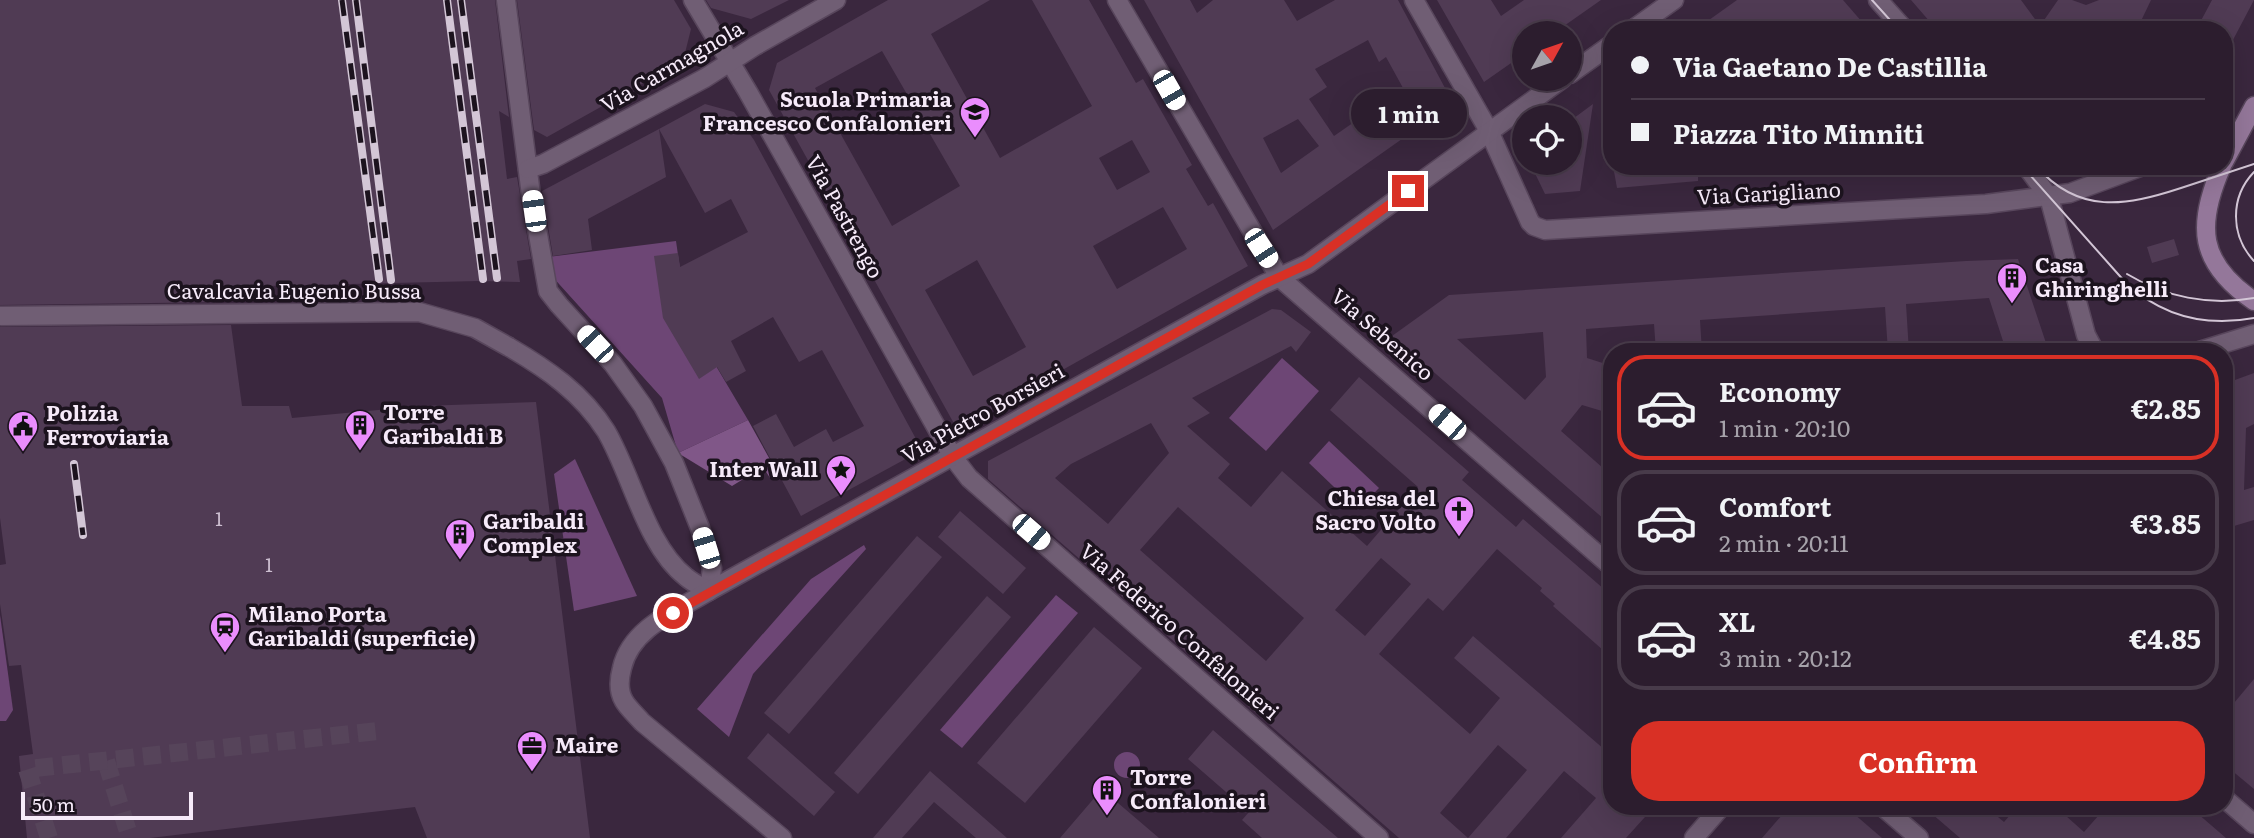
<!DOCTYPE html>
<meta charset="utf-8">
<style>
:root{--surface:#2c1d2e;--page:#382a3a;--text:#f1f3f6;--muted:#a6a2aa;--line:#483b4a;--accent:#d93025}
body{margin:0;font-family:Literata,serif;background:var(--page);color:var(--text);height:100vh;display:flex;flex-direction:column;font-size:26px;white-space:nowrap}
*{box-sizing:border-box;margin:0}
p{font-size:23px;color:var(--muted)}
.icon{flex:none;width:38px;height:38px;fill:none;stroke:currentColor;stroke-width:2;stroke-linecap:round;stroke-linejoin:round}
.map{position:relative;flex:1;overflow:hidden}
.panel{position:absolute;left:1603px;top:343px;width:630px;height:472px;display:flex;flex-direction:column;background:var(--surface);border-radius:28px;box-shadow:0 7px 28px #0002,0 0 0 2px var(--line)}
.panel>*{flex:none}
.banner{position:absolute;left:1603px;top:21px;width:630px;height:154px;border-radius:28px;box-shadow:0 7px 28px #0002,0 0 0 2px var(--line);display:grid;align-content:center;height:154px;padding:0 28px;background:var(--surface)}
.needle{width:46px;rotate:50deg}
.fabs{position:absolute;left:1512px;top:21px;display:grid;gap:14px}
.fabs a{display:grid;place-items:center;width:70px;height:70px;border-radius:50%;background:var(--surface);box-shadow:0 7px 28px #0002,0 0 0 2px var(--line);font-size:35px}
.scale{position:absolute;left:21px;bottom:18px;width:172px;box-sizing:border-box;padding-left:7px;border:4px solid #f6eaf9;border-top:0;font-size:19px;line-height:24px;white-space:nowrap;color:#f6eaf9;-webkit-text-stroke:5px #1c131e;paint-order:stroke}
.end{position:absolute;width:32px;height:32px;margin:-16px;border:9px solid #d93025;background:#fff;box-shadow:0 0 0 4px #fff}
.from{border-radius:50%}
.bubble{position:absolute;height:49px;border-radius:24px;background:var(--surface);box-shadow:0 7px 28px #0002,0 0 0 2px var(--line);font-size:23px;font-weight:700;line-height:49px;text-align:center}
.car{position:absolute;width:21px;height:42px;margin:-21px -10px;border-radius:9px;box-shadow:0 0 5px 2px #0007;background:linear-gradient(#fff 24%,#345 0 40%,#fff 0 76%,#345 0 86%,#fff 0)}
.banner b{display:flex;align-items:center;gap:24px;height:66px;font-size:26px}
.banner b+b{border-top:2px solid var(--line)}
.banner i{width:18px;height:18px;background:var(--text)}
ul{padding:12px 0 0;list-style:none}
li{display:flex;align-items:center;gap:21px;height:105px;margin:0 14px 10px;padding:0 14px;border:4px solid var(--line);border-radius:28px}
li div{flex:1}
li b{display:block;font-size:26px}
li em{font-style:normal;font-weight:700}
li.current{border-color:var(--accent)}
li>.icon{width:63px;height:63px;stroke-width:1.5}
.action{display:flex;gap:14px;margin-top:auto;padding:14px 28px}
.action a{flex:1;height:80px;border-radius:28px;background:var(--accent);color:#fff;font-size:28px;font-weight:700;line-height:80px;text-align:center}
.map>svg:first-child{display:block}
</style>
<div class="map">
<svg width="2254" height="838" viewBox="0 0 2254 838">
<rect width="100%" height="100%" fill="#3a273e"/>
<!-- green -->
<g fill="#6d4675">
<polygon points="676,241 687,317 748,420 678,453 662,398 550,274 548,257"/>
<polygon points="1282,358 1319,391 1266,451 1229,418"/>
<polygon points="1329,441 1379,488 1358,510 1309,463"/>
<polygon points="575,459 637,596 574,611 554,474"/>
<polygon points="864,545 866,549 753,674 729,737 697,709 811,579"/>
<polygon points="1056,595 1078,613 962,748 940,730"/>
<polygon points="0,615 13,710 6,721 0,721"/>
<circle cx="1127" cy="765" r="13"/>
</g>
<!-- forest -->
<polygon fill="#805788" points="748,420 778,474 770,478 763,467 732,486 678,453"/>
<!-- building -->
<g fill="#503b54" fill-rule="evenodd">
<polygon points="0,0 495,0 509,117 499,111 507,179 517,177 531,259 517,261 520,282 479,281 225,287 228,302 0,305"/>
<polygon points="517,0 674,0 691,29 683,61 547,137 534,130"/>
<polygon points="706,0 789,0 751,19 711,8"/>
<path d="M888,0H990L931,34L1000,158L1092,106L1032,0H1089L1136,83L1143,79L1192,165L1186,169L1208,206L1213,203L1248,266L957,429L769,90L777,63ZM882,51L960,186L892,226L815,88ZM1132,140L1150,172L1117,190L1099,158ZM1163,207L1187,249L1117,289L1093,246ZM977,260L1026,347L973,376L925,290Z"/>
<path d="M1144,0H1190L1197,13L1213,0H1284L1297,21L1335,0H1398L1453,103L1273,230ZM1368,40L1379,62L1386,57L1403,88L1334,136L1309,99L1327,87L1315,69ZM1298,119L1319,146L1281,173L1263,138Z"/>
<polygon points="1437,0 1491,0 1501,16 1524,0 1601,0 1554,33 1524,33 1524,54 1484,82"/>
<polygon points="1737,0 1843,0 1869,30 1695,30"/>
<polygon points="1911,0 2021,0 2040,26 2058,0 2072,0 2086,5 2099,0 2151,0 2141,21 2130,30 1937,30"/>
<polygon points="2212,0 2254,0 2224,57 2224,30 2196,30"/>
<polygon points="705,104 734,112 754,140 922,450 801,516 753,426 776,414 794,447 826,429 833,442 864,426 822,350 799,362 773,317 731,341 746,371 726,382 717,367 699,379 663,318 654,256 678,253 680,267 748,232 731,199 705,213 659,129"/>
<polygon points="1593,104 1580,191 1545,194 1530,163 1570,163 1570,121"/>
<polygon points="659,129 666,177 588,219 592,250 553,256 542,191"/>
<polygon points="1613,166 1698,166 1698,181 1617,188"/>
<polygon points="2174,239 2179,255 2152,263 2147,247"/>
<path d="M2018,259L2049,352H1994L2003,341L1989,298L1906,304L1909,352H1888L1885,307L1700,320L1702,352H1656L1654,324L1586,329L1587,358L1612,366V414L1582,405L1561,431L1612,476V526L1392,336L1449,295L1966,261ZM1543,332L1546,377L1525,400L1457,339Z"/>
<path d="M1272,309L1281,310L1311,332L1296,352L1291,346L1192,398L1210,413L1187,426L1230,464L1218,478L1251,507L1282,471L1367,546L1418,487L1330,410L1359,377L1469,472L1462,480L1516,527L1523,519L1612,596V658L1553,606L1555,604L1540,591L1542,588L1497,549L1443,611L1428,598L1379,654L1470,734L1500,698L1454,658L1473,636L1612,756V807H1654L1626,838H1561L1596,798L1564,771L1506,838H1399L988,479V461ZM1151,423L1169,453L1108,524L1055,478L1071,464ZM1178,507L1304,618L1266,661L1140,550ZM1381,558L1411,584L1365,636L1335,610ZM1498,745L1527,770L1468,838L1440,813Z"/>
<polygon points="231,325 242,406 289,406 292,418 421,406 536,402 590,838 427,838 415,807 150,838 27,838 19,756 33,754 21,665 9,666 0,604 0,565 6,564 0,518 0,327"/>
<polygon points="2254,373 2254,424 2246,428 2244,490 2254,487 2254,520 2224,529 2230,433 2224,435 2224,384"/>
<polygon points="960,511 1026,568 1003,594 938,537"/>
<polygon points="917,536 942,557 789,734 764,713"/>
<polygon points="987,596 1011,617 858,794 834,773"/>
<polygon points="1094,627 1142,668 1025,803 977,763"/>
<polygon points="2254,679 2254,789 2224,764 2224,715"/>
<polygon points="1213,730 1291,798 1338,838 1262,838 1242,820 1249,812 1188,759"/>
<polygon points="768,733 835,792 814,816 747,758"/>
<polygon points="930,771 1007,838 976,838 934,802 902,838 873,838"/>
<polygon points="1102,789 1118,803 1159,838 1060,838"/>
<polygon points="1789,807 1846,807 1882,838 1762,838"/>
<polygon points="1924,807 1986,807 2004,822 2017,807 2056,807 2084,832 2106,807 2190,807 2226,838 1960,838"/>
</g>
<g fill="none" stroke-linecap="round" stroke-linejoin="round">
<!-- street-tunnel -->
<g stroke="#56445a" stroke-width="18" stroke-dasharray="18 9" stroke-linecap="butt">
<polyline points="106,761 130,838"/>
<polyline points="49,838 27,769 378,731"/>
</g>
<!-- street casing -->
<g stroke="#58465c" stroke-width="21">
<g id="street">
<polyline points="506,0 531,195 548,291 559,305 613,364 643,406 674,463 700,528 712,568 709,591"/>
<polyline points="693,0 748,92 953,457 969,478 1379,838"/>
<polyline points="1117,0 1279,277 1612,567"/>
<polyline points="1414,0 1489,131 1530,222 1534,226 1545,230 1986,204 2070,193 2143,166"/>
<polyline points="1878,0 1905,30"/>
<polyline points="1632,30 1674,0"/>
<polyline points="1570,74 1612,44"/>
<polyline points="2224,136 2241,130"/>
<polyline points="2026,166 2049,197 2086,335 2095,352"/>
<polyline points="528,169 543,164 705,78 755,46 836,0"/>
<path d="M509,347C547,369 582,393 606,431C632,475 646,546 686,577C693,583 702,587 709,591"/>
<polyline points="2196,352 2254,334"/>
<polyline points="2224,798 2254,824"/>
<polyline points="1883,807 1919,838"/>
<path d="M782,838L642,722C636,715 628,708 624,701C618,691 619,679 622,668C631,628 676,611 709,591L1262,285L1308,264L1562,79"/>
<polyline points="1694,838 1721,807"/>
</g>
</g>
<!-- secondary casing -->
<g stroke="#58465c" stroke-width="21">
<g id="secondary">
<polyline points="2224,162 2254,106"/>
<path d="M2222,166C2196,225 2198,263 2254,301"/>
</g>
</g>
<!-- street -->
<use href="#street" stroke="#705e74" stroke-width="18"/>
<!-- secondary -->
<use href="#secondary" stroke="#94779a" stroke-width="18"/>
<!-- tram -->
<g stroke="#d3c6d6" stroke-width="2">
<polyline points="1872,0 1899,30"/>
<path d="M2022,166L2126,283C2162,316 2206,327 2254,318"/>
<path d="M2036,166C2079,215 2126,206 2181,188C2205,180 2230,172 2254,164"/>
<path d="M2254,172C2230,197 2230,235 2254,261"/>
<path d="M2127,274C2165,297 2209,306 2254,298"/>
</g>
<!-- rail casing -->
<g stroke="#d3c6d6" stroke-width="8">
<g id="rail">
<polyline points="342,0 379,279"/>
<polyline points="356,0 391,280"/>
<polyline points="447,0 483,279"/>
<polyline points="461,0 497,278"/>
<polyline points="74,464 83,535"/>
</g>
</g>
<!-- rail -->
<use href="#rail" stroke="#1c131e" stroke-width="5" stroke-dasharray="16" stroke-linecap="butt"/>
<!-- street-bridge casing -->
<g stroke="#58465c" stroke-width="21" stroke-linecap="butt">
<polyline id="street-bridge" points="0,316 419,312 475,328 509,347"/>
</g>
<!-- street-bridge -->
<use href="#street-bridge" stroke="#705e74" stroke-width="18"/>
</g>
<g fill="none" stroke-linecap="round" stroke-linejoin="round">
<!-- route -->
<polyline stroke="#d93025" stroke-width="9" points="673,613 1262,285 1308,264 1408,191"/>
</g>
<!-- icons -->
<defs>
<g id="school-pin" transform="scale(1.575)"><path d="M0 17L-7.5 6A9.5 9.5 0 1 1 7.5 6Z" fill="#ea8dfd" stroke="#1c131e"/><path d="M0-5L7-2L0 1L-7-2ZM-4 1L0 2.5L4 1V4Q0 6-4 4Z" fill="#111"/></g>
<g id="building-pin" transform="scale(1.575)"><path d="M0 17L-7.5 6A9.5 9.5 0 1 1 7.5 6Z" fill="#ea8dfd" stroke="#1c131e"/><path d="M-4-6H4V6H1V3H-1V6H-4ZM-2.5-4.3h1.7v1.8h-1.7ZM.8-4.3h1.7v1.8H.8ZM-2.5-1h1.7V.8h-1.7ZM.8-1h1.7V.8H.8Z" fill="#111"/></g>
<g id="civic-pin" transform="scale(1.575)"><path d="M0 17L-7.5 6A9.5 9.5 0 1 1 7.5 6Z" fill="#ea8dfd" stroke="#1c131e"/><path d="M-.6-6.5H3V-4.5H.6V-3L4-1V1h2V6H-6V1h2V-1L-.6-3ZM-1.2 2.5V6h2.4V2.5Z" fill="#111"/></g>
<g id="sight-pin" transform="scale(1.575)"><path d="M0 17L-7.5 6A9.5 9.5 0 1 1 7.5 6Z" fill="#ea8dfd" stroke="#1c131e"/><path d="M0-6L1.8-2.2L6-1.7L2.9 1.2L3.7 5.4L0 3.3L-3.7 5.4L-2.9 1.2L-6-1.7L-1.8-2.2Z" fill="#111"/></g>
<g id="church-pin" transform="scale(1.575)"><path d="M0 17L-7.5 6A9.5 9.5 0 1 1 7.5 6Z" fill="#ea8dfd" stroke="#1c131e"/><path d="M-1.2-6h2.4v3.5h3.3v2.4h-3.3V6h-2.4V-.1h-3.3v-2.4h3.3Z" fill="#111"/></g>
<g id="station-pin" transform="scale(1.575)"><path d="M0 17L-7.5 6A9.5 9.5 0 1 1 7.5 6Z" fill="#ea8dfd" stroke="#1c131e"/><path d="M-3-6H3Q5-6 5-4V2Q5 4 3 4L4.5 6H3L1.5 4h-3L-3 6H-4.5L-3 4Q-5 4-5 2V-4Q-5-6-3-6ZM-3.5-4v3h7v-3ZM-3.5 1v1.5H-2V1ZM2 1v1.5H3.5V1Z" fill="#111"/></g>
<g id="office-pin" transform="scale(1.575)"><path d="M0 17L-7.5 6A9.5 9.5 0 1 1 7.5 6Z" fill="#ea8dfd" stroke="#1c131e"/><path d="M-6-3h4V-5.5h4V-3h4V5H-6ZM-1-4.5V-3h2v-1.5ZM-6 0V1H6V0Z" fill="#111"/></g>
</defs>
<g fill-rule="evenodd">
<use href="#school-pin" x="975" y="112"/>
<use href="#building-pin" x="2012" y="278"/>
<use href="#building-pin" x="360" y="425"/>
<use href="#civic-pin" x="23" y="426"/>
<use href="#sight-pin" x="841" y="470"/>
<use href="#church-pin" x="1459" y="511"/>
<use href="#building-pin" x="460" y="534"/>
<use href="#station-pin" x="225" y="627"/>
<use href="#office-pin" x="532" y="746"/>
<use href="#building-pin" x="1107" y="790"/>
</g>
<g text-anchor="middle" stroke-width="7" stroke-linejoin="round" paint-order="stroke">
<!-- number labels -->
<g font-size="18" fill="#ccbed0">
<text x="219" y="526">1</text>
<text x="269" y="572">1</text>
</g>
<!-- street labels -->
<g font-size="21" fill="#f6eaf9" stroke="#1c131e">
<text transform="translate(672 67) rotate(-30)" y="7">Via Carmagnola</text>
<text transform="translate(1769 194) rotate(-3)" y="7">Via Garigliano</text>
<text transform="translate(844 217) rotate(61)" y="7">Via Pastrengo</text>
<text x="294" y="299">Cavalcavia Eugenio Bussa</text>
<text transform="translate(1382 335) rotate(41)" y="7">Via Sebenico</text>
<text transform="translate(983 414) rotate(-29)" y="7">Via Pietro Borsieri</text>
<text transform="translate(1179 632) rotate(41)" y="7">Via Federico Confalonieri</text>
</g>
<!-- poi labels -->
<g font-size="21" font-weight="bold" fill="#f6eaf9" stroke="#1c131e" text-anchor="start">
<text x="952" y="107" text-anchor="end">Scuola Primaria<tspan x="952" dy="24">Francesco Confalonieri</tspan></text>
<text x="2035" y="273">Casa<tspan x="2035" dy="24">Ghiringhelli</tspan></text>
<text x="383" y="420">Torre<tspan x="383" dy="24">Garibaldi B</tspan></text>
<text x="46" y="421">Polizia<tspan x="46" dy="24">Ferroviaria</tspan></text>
<text x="818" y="477" text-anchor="end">Inter Wall</text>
<text x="1436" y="506" text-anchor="end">Chiesa del<tspan x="1436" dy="24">Sacro Volto</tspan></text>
<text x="483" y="529">Garibaldi<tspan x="483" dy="24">Complex</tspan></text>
<text x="248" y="622">Milano Porta<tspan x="248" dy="24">Garibaldi (superficie)</tspan></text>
<text x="555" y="753">Maire</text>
<text x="1130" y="785">Torre<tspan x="1130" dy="24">Confalonieri</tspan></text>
</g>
</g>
</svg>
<div class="fabs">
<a><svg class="needle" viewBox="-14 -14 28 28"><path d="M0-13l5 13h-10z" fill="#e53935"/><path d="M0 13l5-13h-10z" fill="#a6a2aa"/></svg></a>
<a><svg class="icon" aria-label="locate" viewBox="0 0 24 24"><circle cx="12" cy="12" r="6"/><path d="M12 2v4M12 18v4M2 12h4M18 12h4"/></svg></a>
</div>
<div class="scale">50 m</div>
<i class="end from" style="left:673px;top:613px"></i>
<i class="end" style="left:1408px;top:191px"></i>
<div class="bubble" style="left:1351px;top:89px;width:116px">1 min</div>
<i class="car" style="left:1169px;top:90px;rotate:150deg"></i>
<i class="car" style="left:534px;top:211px;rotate:352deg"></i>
<i class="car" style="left:1261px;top:248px;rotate:147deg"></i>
<i class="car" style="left:595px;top:344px;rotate:317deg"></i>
<i class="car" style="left:1447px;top:422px;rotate:311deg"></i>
<i class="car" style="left:1031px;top:532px;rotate:131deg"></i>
<i class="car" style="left:706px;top:548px;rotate:343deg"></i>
<div class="banner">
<b><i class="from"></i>Via Gaetano De Castillia</b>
<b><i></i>Piazza Tito Minniti</b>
</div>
<section class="panel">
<ul>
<li class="current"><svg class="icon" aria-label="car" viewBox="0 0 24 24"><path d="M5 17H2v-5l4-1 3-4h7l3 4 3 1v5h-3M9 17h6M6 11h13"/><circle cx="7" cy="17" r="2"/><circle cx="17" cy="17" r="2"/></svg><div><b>Economy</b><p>1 min · 20:10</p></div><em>€2.85</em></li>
<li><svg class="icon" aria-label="car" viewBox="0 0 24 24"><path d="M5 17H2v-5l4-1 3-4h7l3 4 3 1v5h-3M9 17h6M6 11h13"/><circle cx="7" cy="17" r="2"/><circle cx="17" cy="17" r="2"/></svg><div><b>Comfort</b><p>2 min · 20:11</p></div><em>€3.85</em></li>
<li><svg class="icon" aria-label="car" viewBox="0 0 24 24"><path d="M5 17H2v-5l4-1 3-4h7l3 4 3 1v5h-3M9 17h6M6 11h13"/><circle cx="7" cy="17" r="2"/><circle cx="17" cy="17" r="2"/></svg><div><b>XL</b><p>3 min · 20:12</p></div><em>€4.85</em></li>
</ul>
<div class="action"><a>Confirm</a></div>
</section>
</div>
